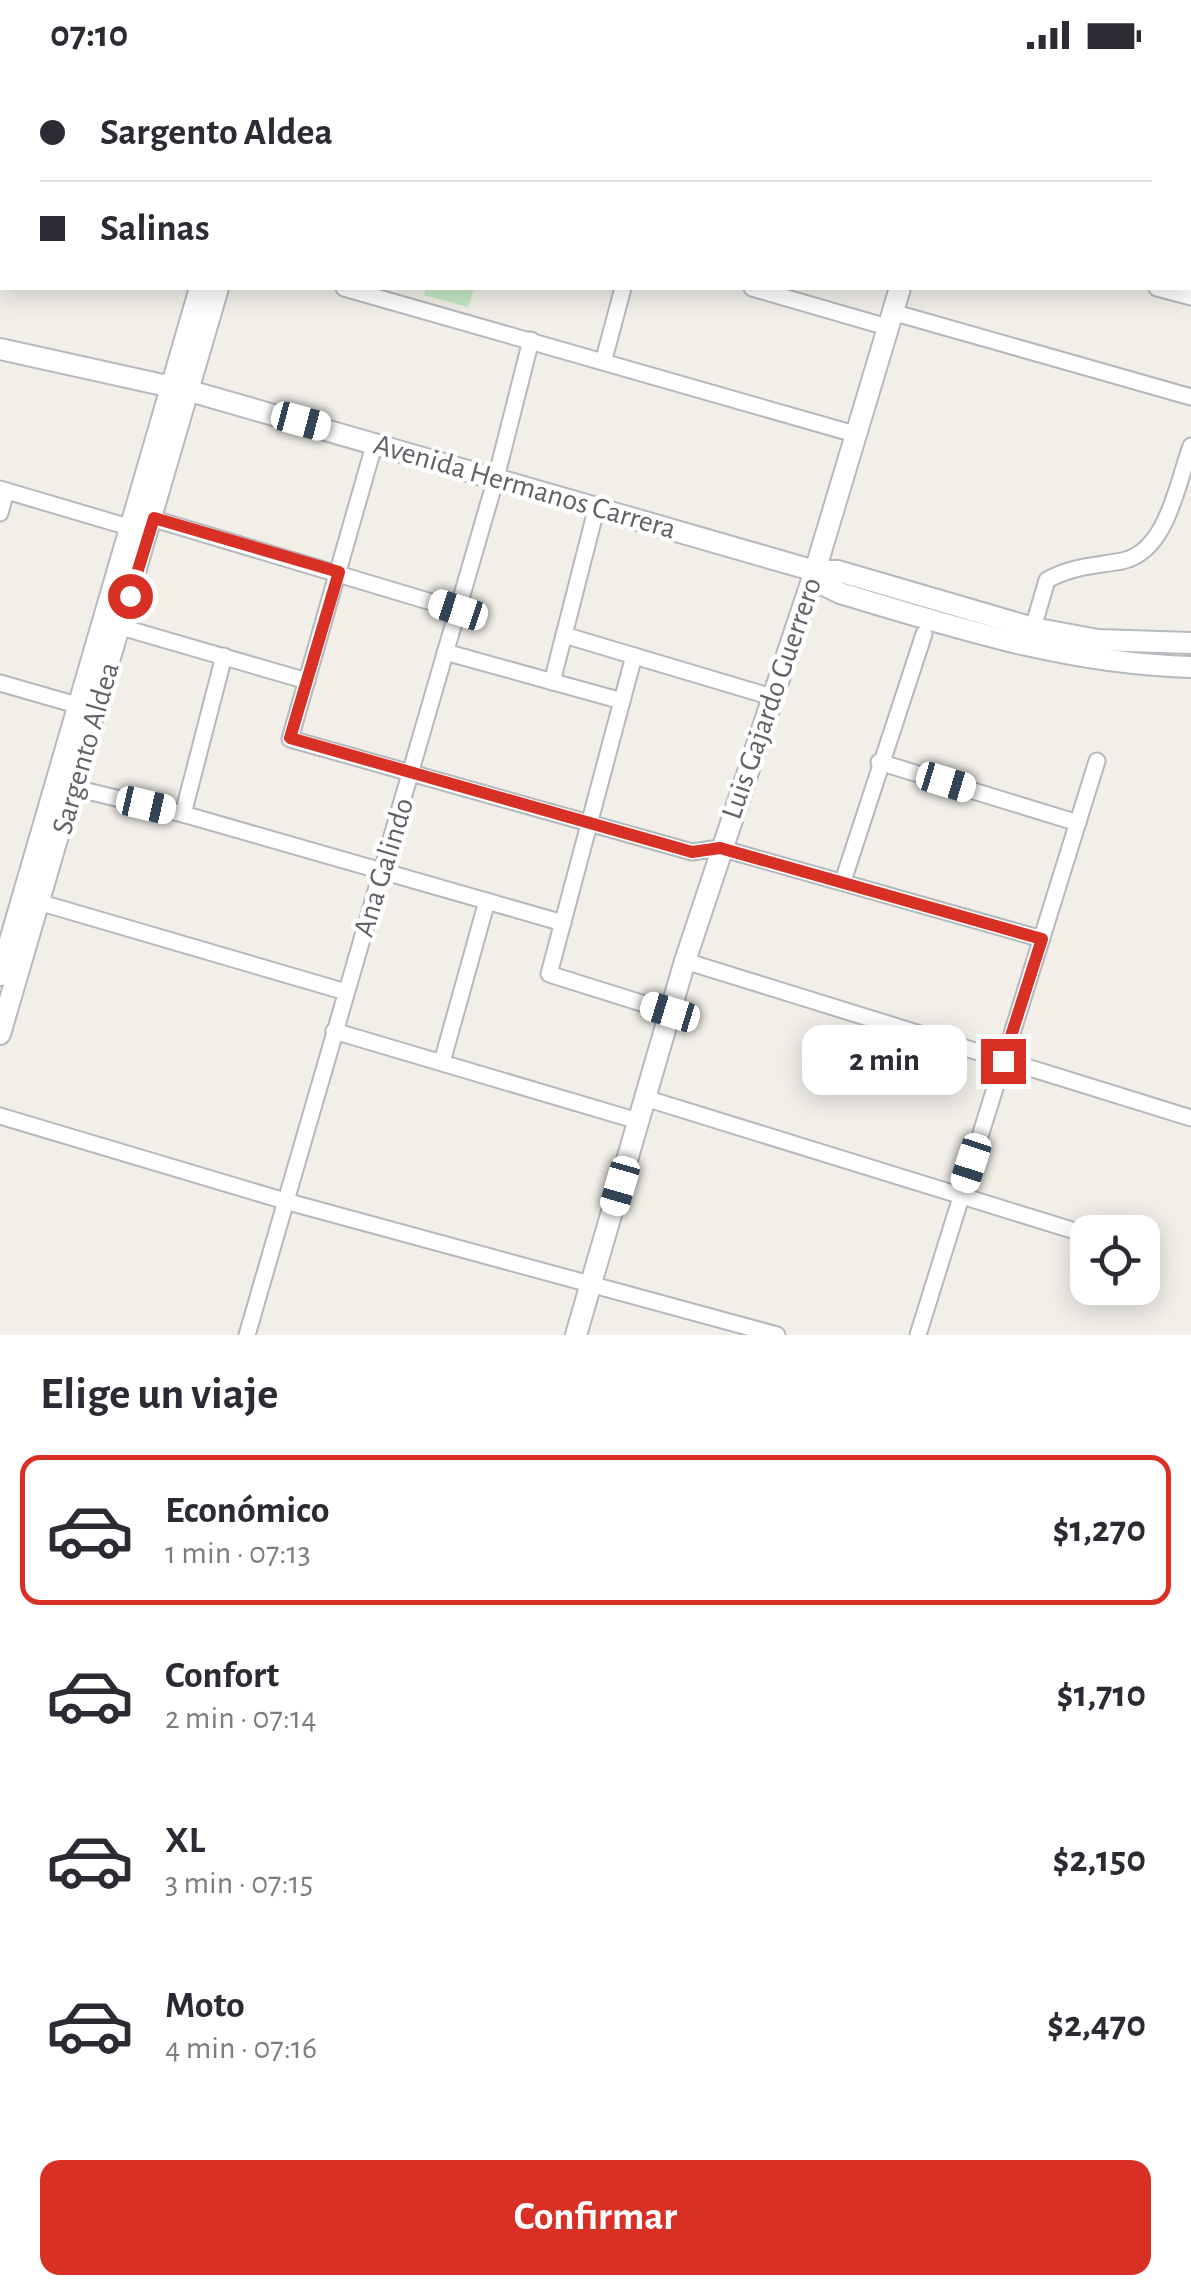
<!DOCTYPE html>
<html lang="es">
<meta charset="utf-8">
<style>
:root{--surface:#fff;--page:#f2f2f3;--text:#2b2b33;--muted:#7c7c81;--line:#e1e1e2;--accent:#d93025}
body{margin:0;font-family:"Alegreya Sans",sans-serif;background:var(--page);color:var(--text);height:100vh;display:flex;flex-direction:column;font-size:38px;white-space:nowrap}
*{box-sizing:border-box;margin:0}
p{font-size:32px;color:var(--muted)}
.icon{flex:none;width:55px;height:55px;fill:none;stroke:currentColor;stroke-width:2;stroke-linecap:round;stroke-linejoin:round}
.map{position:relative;height:1265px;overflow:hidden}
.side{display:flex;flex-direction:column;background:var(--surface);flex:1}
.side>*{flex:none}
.hud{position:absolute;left:0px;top:0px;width:1192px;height:220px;box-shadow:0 5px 25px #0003;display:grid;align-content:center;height:220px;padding:0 40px;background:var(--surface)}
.controls{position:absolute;left:1070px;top:1145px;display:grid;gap:20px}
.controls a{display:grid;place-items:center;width:90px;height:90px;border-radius:20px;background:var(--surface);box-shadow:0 5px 25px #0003;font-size:50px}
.end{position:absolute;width:45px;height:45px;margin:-22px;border:12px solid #d93025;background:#fff;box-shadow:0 0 0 5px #fff}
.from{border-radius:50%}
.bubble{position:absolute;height:70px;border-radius:20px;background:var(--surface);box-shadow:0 5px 25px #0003;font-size:32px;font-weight:700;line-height:70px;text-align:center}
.car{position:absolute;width:30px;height:60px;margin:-30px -15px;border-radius:12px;box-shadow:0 0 8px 2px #0007;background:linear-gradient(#fff 24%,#345 0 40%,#fff 0 76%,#345 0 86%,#fff 0)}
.hud b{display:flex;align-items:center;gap:35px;height:95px;font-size:38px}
.hud b+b{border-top:2px solid var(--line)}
.hud i{width:25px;height:25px;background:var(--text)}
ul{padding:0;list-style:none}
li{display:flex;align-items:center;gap:30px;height:150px;margin:0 20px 15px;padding:0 20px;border:5px solid transparent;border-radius:20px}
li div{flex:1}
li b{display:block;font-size:38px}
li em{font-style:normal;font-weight:700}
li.on{border-color:var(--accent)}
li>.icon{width:90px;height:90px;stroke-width:1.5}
h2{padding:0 40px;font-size:45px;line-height:120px}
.button{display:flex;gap:20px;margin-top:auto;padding:20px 40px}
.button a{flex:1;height:115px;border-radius:20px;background:var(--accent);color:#fff;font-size:40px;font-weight:700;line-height:115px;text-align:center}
.status{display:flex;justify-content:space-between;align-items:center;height:70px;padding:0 50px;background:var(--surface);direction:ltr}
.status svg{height:28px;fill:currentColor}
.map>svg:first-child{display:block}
</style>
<div class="status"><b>07:10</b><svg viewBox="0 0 49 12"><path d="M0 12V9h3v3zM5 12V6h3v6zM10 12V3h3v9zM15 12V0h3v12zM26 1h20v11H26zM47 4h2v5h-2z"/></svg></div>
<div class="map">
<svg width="1191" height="1265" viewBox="0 0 1191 1265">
<rect width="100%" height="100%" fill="#f1efe8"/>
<!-- garden -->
<polygon fill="#c5e8c5" points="426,218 474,218 468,237 424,225"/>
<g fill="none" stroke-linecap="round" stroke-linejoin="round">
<!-- street casing -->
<g stroke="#b5b8bc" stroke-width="19">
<g id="street">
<polyline points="32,0 42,2"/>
<polyline points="384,0 393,2"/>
<polyline points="797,0 806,2"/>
<polyline points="472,2 473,0"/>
<polyline points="567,2 568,0"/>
<polyline points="681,2 682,0"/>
<polyline points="1059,2 1059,0"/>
<polyline points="1190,60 1191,60"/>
<polyline points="0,81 2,81"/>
<polyline points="1190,123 1191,119"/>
<polyline points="0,166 2,166"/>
<polyline points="344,218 858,365"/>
<polyline points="752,218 887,257"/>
<polyline points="1157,218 1191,227"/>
<polyline points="892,242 1191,327"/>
<polyline points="604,289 623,218"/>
<polyline points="375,372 290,669 692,782 720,778 1042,869"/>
<polyline points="0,419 132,458"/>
<polyline points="0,443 6,421"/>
<polyline points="154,449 458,540"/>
<polyline points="121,557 307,611"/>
<path d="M1033,558L1047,510C1073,496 1094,496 1122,491C1167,482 1177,414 1191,376"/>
<polyline points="564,565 772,627"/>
<polyline points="445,582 622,631"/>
<polyline points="634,586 549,904 670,942"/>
<polyline points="552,612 597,436"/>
<polyline points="0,613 87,638"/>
<polyline points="879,692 1078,753"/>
<polyline points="66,716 183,744 563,853"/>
<polyline points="183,744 224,586"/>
<polyline points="843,811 924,564"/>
<polyline points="28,829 346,922"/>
<polyline points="685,891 1191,1048"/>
<polyline points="334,961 638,1051"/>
<polyline points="442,992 487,831"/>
<polyline points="645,1028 1088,1165"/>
<polyline points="0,1046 285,1131 777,1265"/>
<polyline points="247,1265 496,408 531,270"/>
<polyline points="918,1265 1097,691"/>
</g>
</g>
<!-- secondary casing -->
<g stroke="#b6babf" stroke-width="24">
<g id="secondary">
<polyline points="260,2 260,0"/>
<polyline points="277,2 277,0"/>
<polyline points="958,2 958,0"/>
<polyline points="0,279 190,321 815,501 838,501 1033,558 1098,570 1191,573"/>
<path d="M815,501L824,515L840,523C957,558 1068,594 1191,597"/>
<polyline points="0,905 200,218"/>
<polyline points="0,964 218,218"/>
<polyline points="576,1265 685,891 815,501 900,218"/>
</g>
</g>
<!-- street -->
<use href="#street" stroke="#fff" stroke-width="15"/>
<!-- secondary -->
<use href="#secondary" stroke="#fff" stroke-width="20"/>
</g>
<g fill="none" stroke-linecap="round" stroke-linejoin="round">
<!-- route -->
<polyline stroke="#d93025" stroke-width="12" points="130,526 154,448 339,502 290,668 692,782 720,778 1042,869 1003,991"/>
</g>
<g text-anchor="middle" stroke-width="9" stroke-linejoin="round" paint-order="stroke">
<!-- street labels -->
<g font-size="30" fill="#5f6368" stroke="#fff">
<text transform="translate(525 416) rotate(16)" y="10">Avenida Hermanos Carrera</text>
<text transform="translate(771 628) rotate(-71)" y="10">Luis Gajardo Guerrero</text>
<text transform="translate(85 678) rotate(-74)" y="10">Sargento Aldea</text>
<text transform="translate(383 797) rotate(-73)" y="10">Ana Galindo</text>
</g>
</g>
</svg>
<div class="controls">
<a><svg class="icon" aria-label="locate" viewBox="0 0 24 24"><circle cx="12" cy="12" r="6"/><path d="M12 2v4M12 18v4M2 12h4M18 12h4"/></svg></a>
</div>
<i class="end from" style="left:130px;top:526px"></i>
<i class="end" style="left:1003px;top:991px"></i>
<div class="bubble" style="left:802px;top:955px;width:165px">2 min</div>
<i class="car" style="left:301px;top:351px;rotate:105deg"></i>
<i class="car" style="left:458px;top:540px;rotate:288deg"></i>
<i class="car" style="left:946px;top:712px;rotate:107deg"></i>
<i class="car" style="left:146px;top:735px;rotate:103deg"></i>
<i class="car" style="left:670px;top:942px;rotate:287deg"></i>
<i class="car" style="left:971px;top:1093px;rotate:198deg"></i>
<i class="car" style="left:620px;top:1116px;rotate:196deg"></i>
<div class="hud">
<b><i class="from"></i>Sargento Aldea</b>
<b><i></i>Salinas</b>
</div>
</div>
<section class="side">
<h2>Elige un viaje</h2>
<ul>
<li class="on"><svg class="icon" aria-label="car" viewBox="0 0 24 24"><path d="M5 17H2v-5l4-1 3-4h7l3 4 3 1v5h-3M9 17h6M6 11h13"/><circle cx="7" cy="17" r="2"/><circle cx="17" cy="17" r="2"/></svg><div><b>Económico</b><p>1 min · 07:13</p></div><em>$1,270</em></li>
<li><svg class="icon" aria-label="car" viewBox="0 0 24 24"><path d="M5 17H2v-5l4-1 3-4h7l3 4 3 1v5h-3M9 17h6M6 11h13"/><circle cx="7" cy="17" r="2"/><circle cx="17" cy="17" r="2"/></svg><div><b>Confort</b><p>2 min · 07:14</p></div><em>$1,710</em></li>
<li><svg class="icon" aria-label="car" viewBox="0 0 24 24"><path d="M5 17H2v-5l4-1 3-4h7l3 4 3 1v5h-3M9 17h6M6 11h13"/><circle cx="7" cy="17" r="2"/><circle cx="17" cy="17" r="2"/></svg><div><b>XL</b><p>3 min · 07:15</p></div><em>$2,150</em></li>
<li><svg class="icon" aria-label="car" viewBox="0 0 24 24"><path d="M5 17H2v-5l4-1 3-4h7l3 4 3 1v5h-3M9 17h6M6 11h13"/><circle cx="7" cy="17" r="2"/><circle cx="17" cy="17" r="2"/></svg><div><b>Moto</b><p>4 min · 07:16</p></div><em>$2,470</em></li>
</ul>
<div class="button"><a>Confirmar</a></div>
</section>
